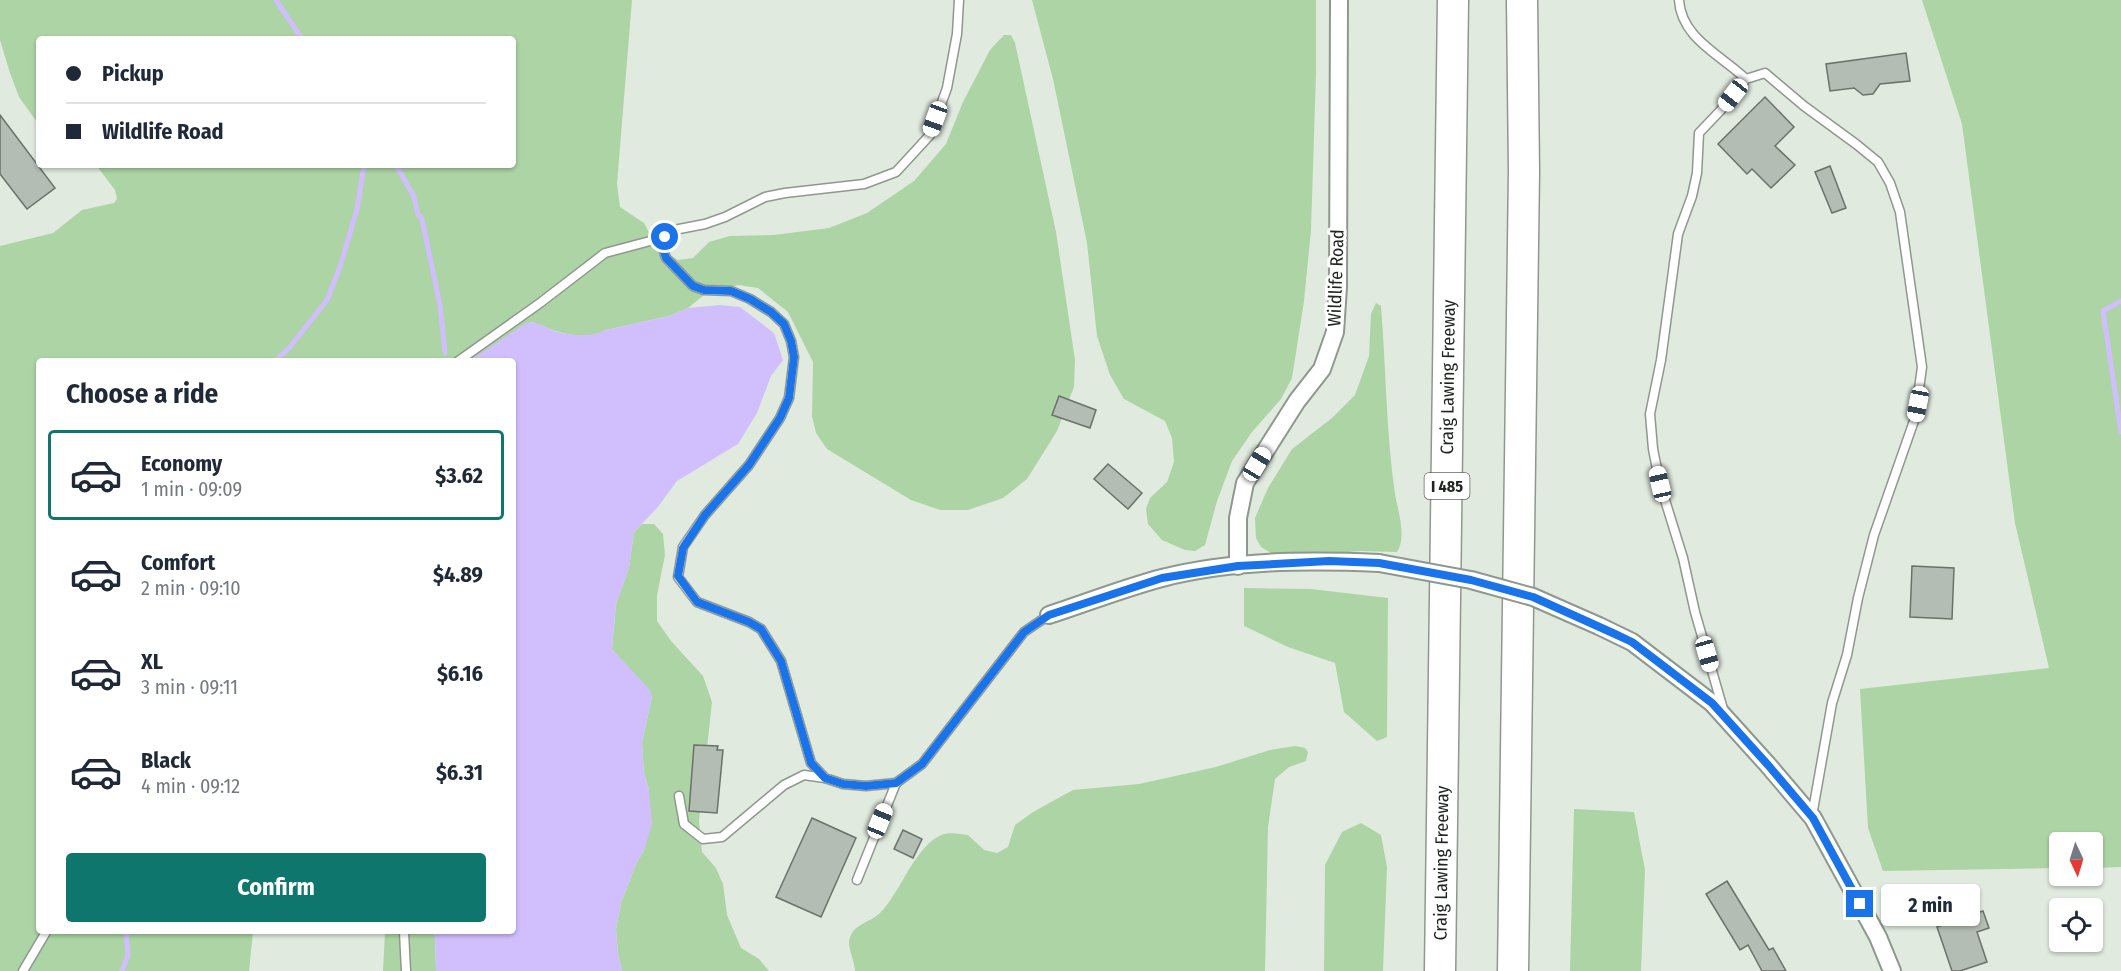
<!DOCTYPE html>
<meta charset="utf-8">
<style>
:root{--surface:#fff;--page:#f2f2f3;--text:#1f2937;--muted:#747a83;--line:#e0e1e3;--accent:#0f766e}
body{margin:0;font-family:"Fira Sans Condensed",sans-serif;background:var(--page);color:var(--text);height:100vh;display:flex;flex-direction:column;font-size:22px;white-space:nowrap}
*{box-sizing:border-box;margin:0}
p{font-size:20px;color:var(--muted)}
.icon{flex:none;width:33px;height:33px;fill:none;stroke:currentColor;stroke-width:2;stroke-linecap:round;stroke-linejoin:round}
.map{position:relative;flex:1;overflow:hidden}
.side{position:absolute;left:36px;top:358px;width:480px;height:576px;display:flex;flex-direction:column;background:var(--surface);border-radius:6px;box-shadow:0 2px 4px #0004}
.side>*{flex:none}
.hud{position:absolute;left:36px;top:36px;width:480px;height:132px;border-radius:6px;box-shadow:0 2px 4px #0004;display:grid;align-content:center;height:132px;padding:0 30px;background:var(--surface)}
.needle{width:39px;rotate:176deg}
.tools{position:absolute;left:2049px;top:832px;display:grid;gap:12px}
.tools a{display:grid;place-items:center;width:54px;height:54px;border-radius:6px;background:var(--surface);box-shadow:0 2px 4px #0004;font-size:30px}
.end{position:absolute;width:27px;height:27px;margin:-14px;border:8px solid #1a73e8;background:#fff;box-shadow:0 0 0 3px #fff}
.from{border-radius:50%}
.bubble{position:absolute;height:42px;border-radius:6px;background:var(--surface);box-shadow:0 2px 4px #0004;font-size:20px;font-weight:700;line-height:42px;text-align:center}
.car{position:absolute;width:18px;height:36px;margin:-18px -9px;border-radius:8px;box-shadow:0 0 4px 2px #0007;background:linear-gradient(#fff 24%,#345 0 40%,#fff 0 76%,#345 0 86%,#fff 0)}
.hud b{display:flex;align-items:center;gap:21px;height:57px;font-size:22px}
.hud b+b{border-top:2px solid var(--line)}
.hud i{width:15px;height:15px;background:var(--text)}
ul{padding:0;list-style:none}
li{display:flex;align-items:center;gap:18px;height:90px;margin:0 12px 9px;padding:0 18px;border:3px solid transparent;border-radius:6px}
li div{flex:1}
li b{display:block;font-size:22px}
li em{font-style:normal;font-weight:700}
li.active{border-color:var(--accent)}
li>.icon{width:54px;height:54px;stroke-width:1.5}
h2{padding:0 30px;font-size:27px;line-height:72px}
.primary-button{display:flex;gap:12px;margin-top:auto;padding:12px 30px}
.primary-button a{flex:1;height:69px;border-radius:6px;background:var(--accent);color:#fff;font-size:24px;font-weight:700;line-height:69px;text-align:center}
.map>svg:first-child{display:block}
</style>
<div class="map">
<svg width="2121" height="971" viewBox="0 0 2121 971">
<rect width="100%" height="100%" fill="#e1eadf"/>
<!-- green -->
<g fill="#acd4a4">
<path d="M0,0H632L617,184L620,207L644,223L656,246L678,260L693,258L709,242L730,236L774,235L829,228L867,213L914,181L946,144L963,102L990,50L1004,35H1011L1015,43L1056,232L1075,360L1074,387L1057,431L1027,479L1003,498L968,510H940L911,500L827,449L816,433L812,416L813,362L788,312L758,288L738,285L704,295L688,308L669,316L606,330C584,343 554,331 532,322L470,361L39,362V932H253L249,971H0V246L53,233L82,210L114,203L117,199L115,190L96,165H513V39H39V125L19,97L10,73L0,40Z"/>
<polygon points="1032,0 1316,0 1316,73 1311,230 1304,301 1292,378 1281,399 1252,432 1232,461 1217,501 1205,545 1195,551 1185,550 1162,540 1148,524 1146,509 1150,498 1167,482 1174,462 1172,438 1165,421 1124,399 1110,375 1097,336 1087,243 1053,79"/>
<polygon points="1922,0 2121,0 2121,867 2093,868 2092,843 2060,843 2059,868 1883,871 1868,828 1860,689 2049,668 2015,523 1962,124"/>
<path d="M1376,303L1381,306C1386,368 1386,432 1395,494C1398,511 1407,537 1397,552L1361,551L1283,557L1271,553L1261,547L1256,538L1255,518L1268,488L1292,449L1332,418L1355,395L1369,356L1371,314Z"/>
<polygon points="642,524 654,524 663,534 665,555 657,595 657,621 671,641 703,676 712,702 699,821 702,852 716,868 723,884 727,915 741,948 759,959 769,971 622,971 618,954 616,929 621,903 636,864 644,850 649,790 644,774 642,742 652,697 612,649 616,604 629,568 634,532"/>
<polygon points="1244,588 1311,589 1388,598 1387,737 1377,741 1344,712 1335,663 1288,647 1244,626"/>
<path d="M1295,746L1305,748L1308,752L1306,761L1289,767L1275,779L1268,827L1265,971H855C855,960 845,945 851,935C857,923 871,922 880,913C901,892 916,843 944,834C951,832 961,834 968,835L984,850L997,853L1008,847L1015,825L1033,812L1073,790L1139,784L1216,767L1270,750Z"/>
<polygon points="1574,809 1634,812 1645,870 1641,971 1570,971"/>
<polygon points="1361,823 1381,835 1387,867 1383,971 1324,971 1325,865 1342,832"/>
<polygon points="385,932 432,932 435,937 436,971 383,971"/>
</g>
<!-- water -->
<path fill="#d1bffd" d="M719,305L740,307L774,333L783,360L771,376L757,413L738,444L677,481L657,508L634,532L629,568L616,604L612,649L650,690L652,697L642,742L644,774L649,790L652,824L644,850L636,864L621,903L616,929L618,954L622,971H436L435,937L432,932H513V362L469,361L526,323C538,320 547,329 558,332C572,336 594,337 606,330L669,316L688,308Z"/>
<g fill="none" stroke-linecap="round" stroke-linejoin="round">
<!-- stream -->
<g stroke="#d1bffd" stroke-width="5">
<polyline points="276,0 302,39"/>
<polyline points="396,165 414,197 418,214 422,219 440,305 445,353"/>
<polyline points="2121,301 2103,311 2121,432"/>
<polyline points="274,362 290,347 327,300 340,267 357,209 364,165"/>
<polyline points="122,971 128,955 126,932"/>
</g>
</g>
<!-- building -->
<g fill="#b4bdb3" stroke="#6a7269" stroke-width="1.5">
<polygon points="1906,53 1910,81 1880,84 1873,94 1863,95 1854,88 1830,91 1826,64"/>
<polygon points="1765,97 1794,127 1775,146 1795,165 1771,188 1752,169 1747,174 1718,144"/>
<polygon points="0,115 55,188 27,209 0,174"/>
<polygon points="1830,166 1846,208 1832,213 1815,172"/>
<polygon points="1059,396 1096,410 1090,428 1052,415"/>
<polygon points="1108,464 1142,493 1128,509 1094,479"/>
<polygon points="1912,566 1954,568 1952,619 1910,617"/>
<polygon points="694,745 718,746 717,750 723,750 717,813 689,811"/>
<polygon points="812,818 856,838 821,917 776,897"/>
<polygon points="903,830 922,839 913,858 894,849"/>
<polygon points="1727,881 1769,950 1773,948 1786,971 1762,971 1748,945 1740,950 1706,894"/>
<polygon points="1983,911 1989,928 1977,932 1987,962 1960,971 1952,971 1937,927"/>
</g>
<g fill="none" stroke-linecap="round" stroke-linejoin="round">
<!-- service casing -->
<g stroke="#8f988e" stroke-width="11">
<g id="service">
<polyline points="959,0 957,34 947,88 930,135 896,172 864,184 785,193 765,197 725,217 705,224 674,230 665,237 662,246 666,258 693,286 704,290 731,291 750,299 771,312 784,324 791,341 794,357 789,398 780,418 749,465 705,515 683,547 678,577 697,602 749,622 761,629 781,661 811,763 825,778 843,784 866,786 896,783 922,764 1024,632 1049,615"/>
<path d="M1679,0C1681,38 1721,55 1746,79"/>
<polyline points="457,362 540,303 605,253 665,237"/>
<polyline points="1723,709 1695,612 1683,558 1660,484 1653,449 1650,414 1661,360 1678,234 1692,196 1697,173 1699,133 1720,111 1746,79 1765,73 1804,106 1856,144 1878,162 1890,183 1900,212 1922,367 1915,418 1874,535 1858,598 1847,655 1832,703 1812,816"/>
<polyline points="679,796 684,824 703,839 722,837 784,785 804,775 825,778"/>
<polyline points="857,880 896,783"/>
<polyline points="404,932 406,971"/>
<polyline points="23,971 46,932"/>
</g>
</g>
<!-- minor casing -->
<g stroke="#8f988e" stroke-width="20">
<g id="minor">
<polyline points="1238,566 1238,518 1245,483 1297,401 1322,369 1335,332 1338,287 1339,0"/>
<path d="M1049,615C1086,603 1124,588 1162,578C1232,560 1307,560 1379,563"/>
<polyline points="1599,626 1632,642 1712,703 1768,765 1813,818 1878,937 1892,971"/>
</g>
</g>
<!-- motorway casing -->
<g stroke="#8f988e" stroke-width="33">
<g id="motorway">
<path id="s1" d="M1440,971L1453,0"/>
<polyline points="1513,971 1524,171 1522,0"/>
</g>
</g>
<!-- service -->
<use href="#service" stroke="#fff" stroke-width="8"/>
<!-- minor -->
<use href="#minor" stroke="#fff" stroke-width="16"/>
<!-- motorway -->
<use href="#motorway" stroke="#fff" stroke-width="30"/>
<!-- minor-bridge casing -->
<g stroke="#8f988e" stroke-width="20" stroke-linecap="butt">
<polyline id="minor-bridge" points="1379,563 1471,580 1533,597 1599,626"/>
</g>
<!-- minor-bridge -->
<use href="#minor-bridge" stroke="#fff" stroke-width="16"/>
</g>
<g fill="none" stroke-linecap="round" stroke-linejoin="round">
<!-- route -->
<polyline stroke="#1a73e8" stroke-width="8" points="665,237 662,246 666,258 693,286 704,290 731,291 750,299 771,312 784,324 791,341 794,357 789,398 780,418 749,465 705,515 683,548 678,576 697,602 749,622 761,629 781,661 811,763 825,778 843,784 866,786 896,783 922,764 1024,632 1049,615 1162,578 1238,566 1329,561 1379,563 1471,580 1533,597 1615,634 1632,642 1712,703 1768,765 1813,818 1860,904"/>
</g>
<g text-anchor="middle" stroke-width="6" stroke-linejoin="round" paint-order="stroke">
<!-- shield labels -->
<rect fill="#fff" stroke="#646664" stroke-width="1.5" x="1424.5" y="473" width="45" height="26" rx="4.5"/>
<g font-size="16" font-weight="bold" fill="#212521">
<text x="1447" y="492">I 485</text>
</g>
<!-- street labels -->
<g font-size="18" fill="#212521" stroke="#fff">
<text transform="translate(1336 278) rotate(-88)" y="6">Wildlife Road</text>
<text dy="6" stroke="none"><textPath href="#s1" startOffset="594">Craig Lawing Freeway</textPath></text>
<text dy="6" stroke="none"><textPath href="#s1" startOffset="108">Craig Lawing Freeway</textPath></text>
</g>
</g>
</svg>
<div class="tools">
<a><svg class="needle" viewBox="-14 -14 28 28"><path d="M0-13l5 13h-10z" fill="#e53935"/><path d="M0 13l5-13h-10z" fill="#747a83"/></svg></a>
<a><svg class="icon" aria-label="locate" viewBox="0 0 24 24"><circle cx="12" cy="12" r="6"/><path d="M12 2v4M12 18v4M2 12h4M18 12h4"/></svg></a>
</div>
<i class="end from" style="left:665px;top:237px"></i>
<i class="end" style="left:1860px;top:904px"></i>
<div class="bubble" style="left:1881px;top:884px;width:99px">2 min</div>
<i class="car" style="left:1733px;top:95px;rotate:218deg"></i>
<i class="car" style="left:935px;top:119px;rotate:200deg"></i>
<i class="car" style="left:1918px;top:404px;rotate:191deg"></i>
<i class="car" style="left:1257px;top:464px;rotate:31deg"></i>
<i class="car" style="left:1660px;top:484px;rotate:347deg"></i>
<i class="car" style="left:1707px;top:654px;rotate:164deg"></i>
<i class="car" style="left:880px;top:821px;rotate:22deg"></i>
<div class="hud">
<b><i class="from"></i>Pickup</b>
<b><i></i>Wildlife Road</b>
</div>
<section class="side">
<h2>Choose a ride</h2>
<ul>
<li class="active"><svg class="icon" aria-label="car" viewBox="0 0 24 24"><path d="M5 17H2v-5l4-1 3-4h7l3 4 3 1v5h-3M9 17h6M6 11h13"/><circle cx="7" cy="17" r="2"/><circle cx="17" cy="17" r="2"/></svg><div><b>Economy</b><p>1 min · 09:09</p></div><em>$3.62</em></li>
<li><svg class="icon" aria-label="car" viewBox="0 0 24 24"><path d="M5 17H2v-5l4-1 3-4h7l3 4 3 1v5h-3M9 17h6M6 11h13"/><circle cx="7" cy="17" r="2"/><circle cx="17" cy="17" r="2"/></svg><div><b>Comfort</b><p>2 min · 09:10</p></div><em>$4.89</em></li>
<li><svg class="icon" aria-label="car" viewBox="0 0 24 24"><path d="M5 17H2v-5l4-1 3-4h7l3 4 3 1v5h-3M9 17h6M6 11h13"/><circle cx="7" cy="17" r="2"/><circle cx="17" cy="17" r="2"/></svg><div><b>XL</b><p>3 min · 09:11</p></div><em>$6.16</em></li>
<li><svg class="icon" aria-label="car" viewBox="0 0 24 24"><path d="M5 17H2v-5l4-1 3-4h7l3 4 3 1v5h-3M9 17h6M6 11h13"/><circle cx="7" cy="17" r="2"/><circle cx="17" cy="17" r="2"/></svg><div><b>Black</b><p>4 min · 09:12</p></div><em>$6.31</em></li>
</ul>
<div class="primary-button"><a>Confirm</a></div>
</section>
</div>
